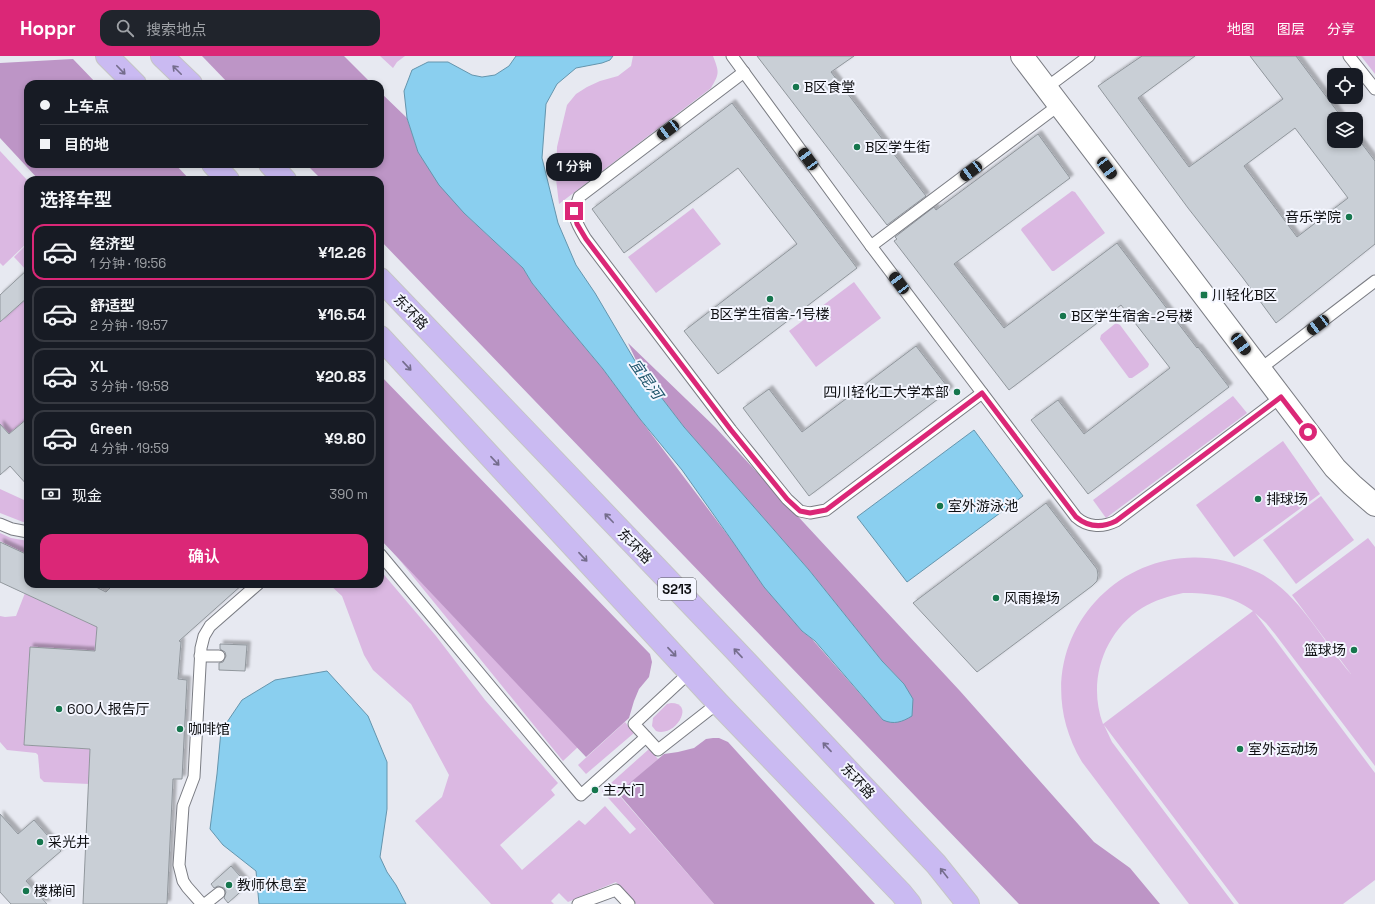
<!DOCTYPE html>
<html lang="zh">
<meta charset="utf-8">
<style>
:root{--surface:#171b24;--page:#20242c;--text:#f1f3f6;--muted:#9ea1a6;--line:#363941;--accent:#db2777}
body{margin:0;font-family:"Space Grotesk","Noto Sans SC",sans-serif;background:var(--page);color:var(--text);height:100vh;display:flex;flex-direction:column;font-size:15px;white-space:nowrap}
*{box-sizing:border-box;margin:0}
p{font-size:13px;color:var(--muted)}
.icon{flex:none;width:22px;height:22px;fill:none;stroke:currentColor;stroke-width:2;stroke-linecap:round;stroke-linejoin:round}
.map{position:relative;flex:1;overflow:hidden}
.panel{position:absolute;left:24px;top:120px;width:360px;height:412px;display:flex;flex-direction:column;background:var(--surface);border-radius:12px;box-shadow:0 2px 6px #0003}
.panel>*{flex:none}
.hud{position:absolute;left:24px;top:24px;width:360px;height:88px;border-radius:12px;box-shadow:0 2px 6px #0003;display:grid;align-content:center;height:88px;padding:0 16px;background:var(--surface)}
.tools{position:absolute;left:1327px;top:12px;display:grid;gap:8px}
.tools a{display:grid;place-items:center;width:36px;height:36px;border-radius:8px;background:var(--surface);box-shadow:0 2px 6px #0003;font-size:20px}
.end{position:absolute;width:18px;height:18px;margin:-9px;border:5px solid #db2777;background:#fff;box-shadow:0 0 0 2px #fff}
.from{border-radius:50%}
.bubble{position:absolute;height:28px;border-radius:12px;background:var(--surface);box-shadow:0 2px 6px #0003;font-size:13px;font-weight:600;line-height:28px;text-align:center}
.car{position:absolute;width:12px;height:24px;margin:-12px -6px;border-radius:5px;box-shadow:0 0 3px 1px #0007;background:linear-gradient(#222 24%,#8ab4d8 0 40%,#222 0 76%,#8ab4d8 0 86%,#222 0)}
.hud b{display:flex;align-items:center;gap:14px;height:38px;font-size:15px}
.hud b+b{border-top:1px solid var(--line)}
.hud i{width:10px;height:10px;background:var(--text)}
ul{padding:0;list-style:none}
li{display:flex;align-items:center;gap:12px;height:56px;margin:0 8px 6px;padding:0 8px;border:2px solid var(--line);border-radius:12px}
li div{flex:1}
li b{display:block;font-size:15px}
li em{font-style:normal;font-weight:600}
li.on{border-color:var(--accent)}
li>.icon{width:36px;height:36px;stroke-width:1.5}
h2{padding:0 16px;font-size:18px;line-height:48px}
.pay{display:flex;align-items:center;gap:10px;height:44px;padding:0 16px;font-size:15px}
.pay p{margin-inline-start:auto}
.cta{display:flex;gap:8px;margin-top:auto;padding:8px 16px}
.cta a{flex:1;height:46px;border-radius:12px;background:var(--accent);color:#fff;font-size:16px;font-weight:600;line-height:46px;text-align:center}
header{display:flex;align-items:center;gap:24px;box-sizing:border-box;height:56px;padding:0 20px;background:var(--accent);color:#fff}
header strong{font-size:19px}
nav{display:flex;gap:22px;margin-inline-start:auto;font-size:14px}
.search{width:280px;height:36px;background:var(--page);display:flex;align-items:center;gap:10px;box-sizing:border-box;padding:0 14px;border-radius:12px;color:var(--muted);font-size:15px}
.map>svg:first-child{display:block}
</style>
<header>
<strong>Hoppr</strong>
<div class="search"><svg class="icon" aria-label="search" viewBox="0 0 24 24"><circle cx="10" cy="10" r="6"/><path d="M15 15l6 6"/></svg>搜索地点</div>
<nav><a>地图</a><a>图层</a><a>分享</a></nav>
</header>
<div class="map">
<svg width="1375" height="848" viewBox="0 0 1375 848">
<defs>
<filter id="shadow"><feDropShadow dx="3.5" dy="-3.5" stdDeviation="1" flood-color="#0004"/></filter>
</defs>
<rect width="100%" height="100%" fill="#e7e9f1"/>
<!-- green -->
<g fill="#dbb8e2" fill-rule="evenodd">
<polygon points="380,0 405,0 397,6 393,12"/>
<path d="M633,0H713C719,16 720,17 711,32L559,148L556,123L557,91L567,49L576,38L587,31L600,25L618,20L631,10Z"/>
<polygon points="1361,0 1375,0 1375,18"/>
<polygon points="0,95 28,125 28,186 3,210 0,207"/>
<polygon points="1072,135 1075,136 1105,177 1054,215 1052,215 1021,174 1022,172"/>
<polygon points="693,152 721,188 656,237 628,201"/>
<polygon points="28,187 28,216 14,201"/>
<polygon points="854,226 881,262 816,311 789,275"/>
<polygon points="28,241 28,362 9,378 0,368 0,266"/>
<polygon points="1116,267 1120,269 1149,308 1148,311 1132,322 1129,322 1100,283 1101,279"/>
<polygon points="1233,340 1247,357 1106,462 1093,444"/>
<polygon points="1283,385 1320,438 1234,501 1196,449"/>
<polygon points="0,433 24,444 28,441 28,466 23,466 0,457"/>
<polygon points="1321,440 1354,484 1296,528 1263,484"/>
<polygon points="0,477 11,482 28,485 28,499 0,485"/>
<path d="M1368,482L1375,491V710L1275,578L1266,567L1255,557L1375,717V824L1343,848H1239L1104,669L1112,686L1234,848H1189L1082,706C1012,588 1131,459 1255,515C1297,533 1322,585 1351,618L1292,539ZM1183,537C1208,537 1232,539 1253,555L1103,668C1087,625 1104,576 1142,552C1155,544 1169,540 1183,537Z"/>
<polygon points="398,502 578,691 563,705"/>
<polygon points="380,514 436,580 485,644 558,727 551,734 555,739 500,789 522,814 579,764 585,769 605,750 630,778 636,773 602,735 649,693 658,703 618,738 714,848 636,848 616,826 568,846 559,837 551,845 554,848 491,848 415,765 442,741 449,719 411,648 373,614 364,599 342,540 329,528 380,528"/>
<polygon points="25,537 97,571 96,595 30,591 24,689 90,693 89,728 44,726 40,722 38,699 36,697 7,694 0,686 0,560 5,561 16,560"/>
<path d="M671,647C696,647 675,682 656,675L652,670L653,662L667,648Z"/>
<polygon points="625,666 634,677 586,718 578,709"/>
</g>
<!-- forest -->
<g fill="#bd95c6">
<polygon points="202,0 344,0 372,28 229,28"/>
<polygon points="73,3 97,28 28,28 28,108 175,108 190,124 39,124 0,82 0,7"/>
<polygon points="380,36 407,62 418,96 464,157 523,212 532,227 553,253 603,313 640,363 733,486 764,531 802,575 812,583 883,664 904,628 882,605 809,514 684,371 641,315 628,287 715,371 960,635 1094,786 1130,812 1160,848 1019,848 380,184 380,124 322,124 306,108 380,108"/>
<polygon points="380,319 650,598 652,606 649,621 639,633 634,645 629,662 586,701 380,483"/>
<polygon points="713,682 719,682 728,686 875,848 714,848 618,737 664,698 678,696 694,692 706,683"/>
</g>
<!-- water -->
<g fill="#8acfef" stroke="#6595ad">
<path d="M516,0H613L610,4L602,7L576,12L557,28L546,48L542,102L558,167L576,209L595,237L641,315L684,371L809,514L882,605L904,628L913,643L912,660C902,666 894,669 883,664L815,585L802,575L764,531L733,486L682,414L640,363L603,313L553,253L532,227L523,212L464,157L439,129L418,96L407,62L404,35L412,14L428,6H448L472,19L482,21L495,19L509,10Z"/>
<polygon points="974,374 1023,440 907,526 857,461"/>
<polygon points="327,615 368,660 387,706 387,753 380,801 387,816 396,829 406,848 259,848 256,815 223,789 210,773 217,718 221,675 242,644 275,624"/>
</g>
<!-- building -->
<g fill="#c9cfd6" stroke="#91979d" fill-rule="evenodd" filter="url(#shadow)">
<polygon points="757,0 854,0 831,16 926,140 887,169"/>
<path d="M1142,0H1195L1138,42L1189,111L1283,43L1250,0H1296L1343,63H1334V85H1356V80L1375,105V188L1276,267L1243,222L1188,152L1098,30ZM1295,72L1348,142L1297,181L1244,110Z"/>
<polygon points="732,47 857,212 718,318 684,275 797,188 738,112 624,197 592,153"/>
<polygon points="1038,78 1070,122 954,208 1004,272 1117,187 1197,292 1198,291 1229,331 1088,438 1031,364 1058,344 1084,378 1170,312 1121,249 1009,334 894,185 897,183 895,181 934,151 936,154"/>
<polygon points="28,213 28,241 0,266 0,239"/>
<polygon points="916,290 950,334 809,440 743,352 769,333 802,376"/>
<polygon points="28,362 28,430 10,410 0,419 0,368 9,378"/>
<polygon points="1046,447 1097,513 1098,519 1097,525 1092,530 977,616 913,547"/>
<polygon points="0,486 28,499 28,528 90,528 106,536 114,528 243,528 179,585 181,586 178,623 187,624 182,723 173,723 167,848 83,848 90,693 24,689 30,591 95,595 97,571 0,526"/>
<polygon points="220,588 247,589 245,615 219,614 219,607 223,606 226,600 225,596 220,593"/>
<polygon points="0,758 18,778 34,764 61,795 26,825 47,848 11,848 0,836"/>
<polygon points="231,810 248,829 228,847 224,842 226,836 224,832 218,830 214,832 211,828"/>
</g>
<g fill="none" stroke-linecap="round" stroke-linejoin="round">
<!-- service casing -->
<g stroke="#7a7c83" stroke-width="13">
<g id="service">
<path d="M732,0L871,190L1076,461C1087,471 1102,472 1116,465L1281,341"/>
<polyline points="1349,0 1375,33"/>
<path d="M744,16L579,141C572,161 575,165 586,183L731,374L787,443L800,455L810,457L826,454L982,337"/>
<polyline points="1046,32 1089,0"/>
<polyline points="871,190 1059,49"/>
<polyline points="1260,313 1375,225"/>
<polyline points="0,468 12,473 28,476"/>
<polyline points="380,498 581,739 646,681"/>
<polyline points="200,600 219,600"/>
<polyline points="690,616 634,668 658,694 718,647"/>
<polyline points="202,848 187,831 183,825 179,809 183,750 194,721 201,592 204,580 210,570 258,528"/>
<polyline points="205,848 219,837"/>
<polyline points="578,848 616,834 629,848"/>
</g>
</g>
<!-- minor casing -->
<g stroke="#7a7c83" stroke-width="24">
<polyline id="minor" points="1022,0 1335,412 1352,429 1375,449"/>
</g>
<!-- trunk casing -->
<g stroke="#c5c5c6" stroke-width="24">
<g id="trunk">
<polyline points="107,0 135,28"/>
<polyline points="162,0 191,28"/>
<polyline points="213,108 228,124"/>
<polyline points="270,108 285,124"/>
<polyline points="380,223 735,594 936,808 968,848"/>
<polyline points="380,281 718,647 901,837 910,848"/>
</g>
</g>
<!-- service -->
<use href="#service" stroke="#fff" stroke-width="11"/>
<!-- minor -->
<use href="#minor" stroke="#fff" stroke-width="22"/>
<!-- trunk -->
<use href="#trunk" stroke="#cabaf2" stroke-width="22"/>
</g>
<!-- one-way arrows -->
<defs><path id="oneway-shaft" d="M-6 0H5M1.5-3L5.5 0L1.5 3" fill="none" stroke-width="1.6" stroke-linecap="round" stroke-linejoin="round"/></defs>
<g stroke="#756d8d">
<use href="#oneway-shaft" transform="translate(121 14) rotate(46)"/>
<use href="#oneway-shaft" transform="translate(177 14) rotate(-135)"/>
<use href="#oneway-shaft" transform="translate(407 310) rotate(47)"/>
<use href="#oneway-shaft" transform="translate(495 405) rotate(47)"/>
<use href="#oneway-shaft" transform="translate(609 462) rotate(-134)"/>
<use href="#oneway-shaft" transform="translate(583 501) rotate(47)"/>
<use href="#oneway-shaft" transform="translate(672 596) rotate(47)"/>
<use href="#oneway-shaft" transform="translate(738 597) rotate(-133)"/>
<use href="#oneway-shaft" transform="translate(827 691) rotate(-133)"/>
<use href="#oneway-shaft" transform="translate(944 817) rotate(-128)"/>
</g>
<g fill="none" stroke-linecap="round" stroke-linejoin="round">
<!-- route -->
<path stroke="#db2777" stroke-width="5" d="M574,155L577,168L586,183L731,374L787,443L800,455L810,457L826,454L982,337L1076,461C1088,471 1102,472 1116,465L1281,341L1308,376"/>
</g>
<!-- markers -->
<g fill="#16764d" stroke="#f4f6ff" stroke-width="1.5">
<circle cx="796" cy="31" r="4"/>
<circle cx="857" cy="91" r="4"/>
<circle cx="1349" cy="161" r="4"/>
<rect x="1200" y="235" width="8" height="8" rx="2"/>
<circle cx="770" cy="243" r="4"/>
<circle cx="1063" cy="260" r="4"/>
<circle cx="957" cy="336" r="4"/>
<circle cx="1258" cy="443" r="4"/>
<circle cx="940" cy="450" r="4"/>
<circle cx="996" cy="542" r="4"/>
<circle cx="1354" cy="594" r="4"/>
<circle cx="59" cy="653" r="4"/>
<circle cx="180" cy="673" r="4"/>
<circle cx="1240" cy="693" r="4"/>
<circle cx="595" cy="734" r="4"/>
<circle cx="40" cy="786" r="4"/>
<circle cx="229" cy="829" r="4"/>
<circle cx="26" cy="835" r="4"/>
</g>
<g text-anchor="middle" stroke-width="4" stroke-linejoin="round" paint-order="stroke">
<!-- shield labels -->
<rect fill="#f4f6ff" stroke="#535459" stroke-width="1" x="658" y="522" width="38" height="22" rx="3"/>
<g font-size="13" font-weight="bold" fill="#0e0f12">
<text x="677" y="538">S213</text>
</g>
<!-- poi labels -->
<g font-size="14" fill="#0e0f12" stroke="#f4f6ff" text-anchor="start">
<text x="804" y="36">B区食堂</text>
<text x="865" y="96">B区学生街</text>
<text x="1341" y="166" text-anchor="end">音乐学院</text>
<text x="1212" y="244">川轻化B区</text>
<text x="770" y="263" text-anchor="middle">B区学生宿舍-1号楼</text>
<text x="1071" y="265">B区学生宿舍-2号楼</text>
<text x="949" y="341" text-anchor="end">四川轻化工大学本部</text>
<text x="1266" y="448">排球场</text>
<text x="948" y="455">室外游泳池</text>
<text x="1004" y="547">风雨操场</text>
<text x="1346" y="599" text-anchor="end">篮球场</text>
<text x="67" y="658">600人报告厅</text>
<text x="188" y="678">咖啡馆</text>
<text x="1248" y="698">室外运动场</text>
<text x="603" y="739">主大门</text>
<text x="48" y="791">采光井</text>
<text x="237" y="834">教师休息室</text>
<text x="34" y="840">楼梯间</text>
</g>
<!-- street labels -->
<g font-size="14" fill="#0e0f12" stroke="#f4f6ff">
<text transform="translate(411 256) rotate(46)" y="5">东环路</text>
<text transform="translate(635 490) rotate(46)" y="5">东环路</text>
<text transform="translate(858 725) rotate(47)" y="5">东环路</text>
</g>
<!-- water labels -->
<g font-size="15" font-style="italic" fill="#1e556b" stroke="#f4f6ff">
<text transform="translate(646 323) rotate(55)" y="5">宜昆河</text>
</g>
</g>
</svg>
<div class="tools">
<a><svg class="icon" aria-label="locate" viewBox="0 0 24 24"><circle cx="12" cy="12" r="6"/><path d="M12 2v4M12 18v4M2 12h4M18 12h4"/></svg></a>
<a><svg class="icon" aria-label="layers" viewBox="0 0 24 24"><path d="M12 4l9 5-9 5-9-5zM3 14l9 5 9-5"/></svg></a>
</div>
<i class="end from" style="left:1308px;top:376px"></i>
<i class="end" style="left:574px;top:155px"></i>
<div class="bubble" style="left:546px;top:97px;width:56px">1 分钟</div>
<i class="car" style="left:668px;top:74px;rotate:233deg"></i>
<i class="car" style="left:808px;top:103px;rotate:324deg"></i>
<i class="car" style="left:1107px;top:112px;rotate:143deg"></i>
<i class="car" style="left:971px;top:115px;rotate:233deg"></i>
<i class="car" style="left:899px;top:227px;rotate:323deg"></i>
<i class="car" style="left:1318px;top:269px;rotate:233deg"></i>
<i class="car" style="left:1241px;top:288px;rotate:143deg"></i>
<div class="hud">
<b><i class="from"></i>上车点</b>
<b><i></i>目的地</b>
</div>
<section class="panel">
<h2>选择车型</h2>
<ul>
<li class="on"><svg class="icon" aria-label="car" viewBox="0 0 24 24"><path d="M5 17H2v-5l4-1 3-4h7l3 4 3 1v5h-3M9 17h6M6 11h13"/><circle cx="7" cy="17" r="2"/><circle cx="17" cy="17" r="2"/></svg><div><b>经济型</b><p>1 分钟 · 19:56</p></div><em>¥12.26</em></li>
<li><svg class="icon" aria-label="car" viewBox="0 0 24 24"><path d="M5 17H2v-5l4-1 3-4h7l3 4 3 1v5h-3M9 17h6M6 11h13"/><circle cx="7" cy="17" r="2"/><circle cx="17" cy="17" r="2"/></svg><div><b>舒适型</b><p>2 分钟 · 19:57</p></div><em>¥16.54</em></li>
<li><svg class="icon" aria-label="car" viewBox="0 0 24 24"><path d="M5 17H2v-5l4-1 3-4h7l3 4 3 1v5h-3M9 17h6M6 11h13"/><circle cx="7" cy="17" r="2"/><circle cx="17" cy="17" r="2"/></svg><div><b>XL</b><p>3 分钟 · 19:58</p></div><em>¥20.83</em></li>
<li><svg class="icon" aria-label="car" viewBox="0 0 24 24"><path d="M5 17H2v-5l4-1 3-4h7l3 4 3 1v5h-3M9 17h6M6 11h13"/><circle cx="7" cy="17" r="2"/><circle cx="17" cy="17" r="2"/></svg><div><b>Green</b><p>4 分钟 · 19:59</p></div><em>¥9.80</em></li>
</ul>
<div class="pay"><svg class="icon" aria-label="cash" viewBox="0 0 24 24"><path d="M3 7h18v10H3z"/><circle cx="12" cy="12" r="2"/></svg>现金<p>390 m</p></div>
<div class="cta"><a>确认</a></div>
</section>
</div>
